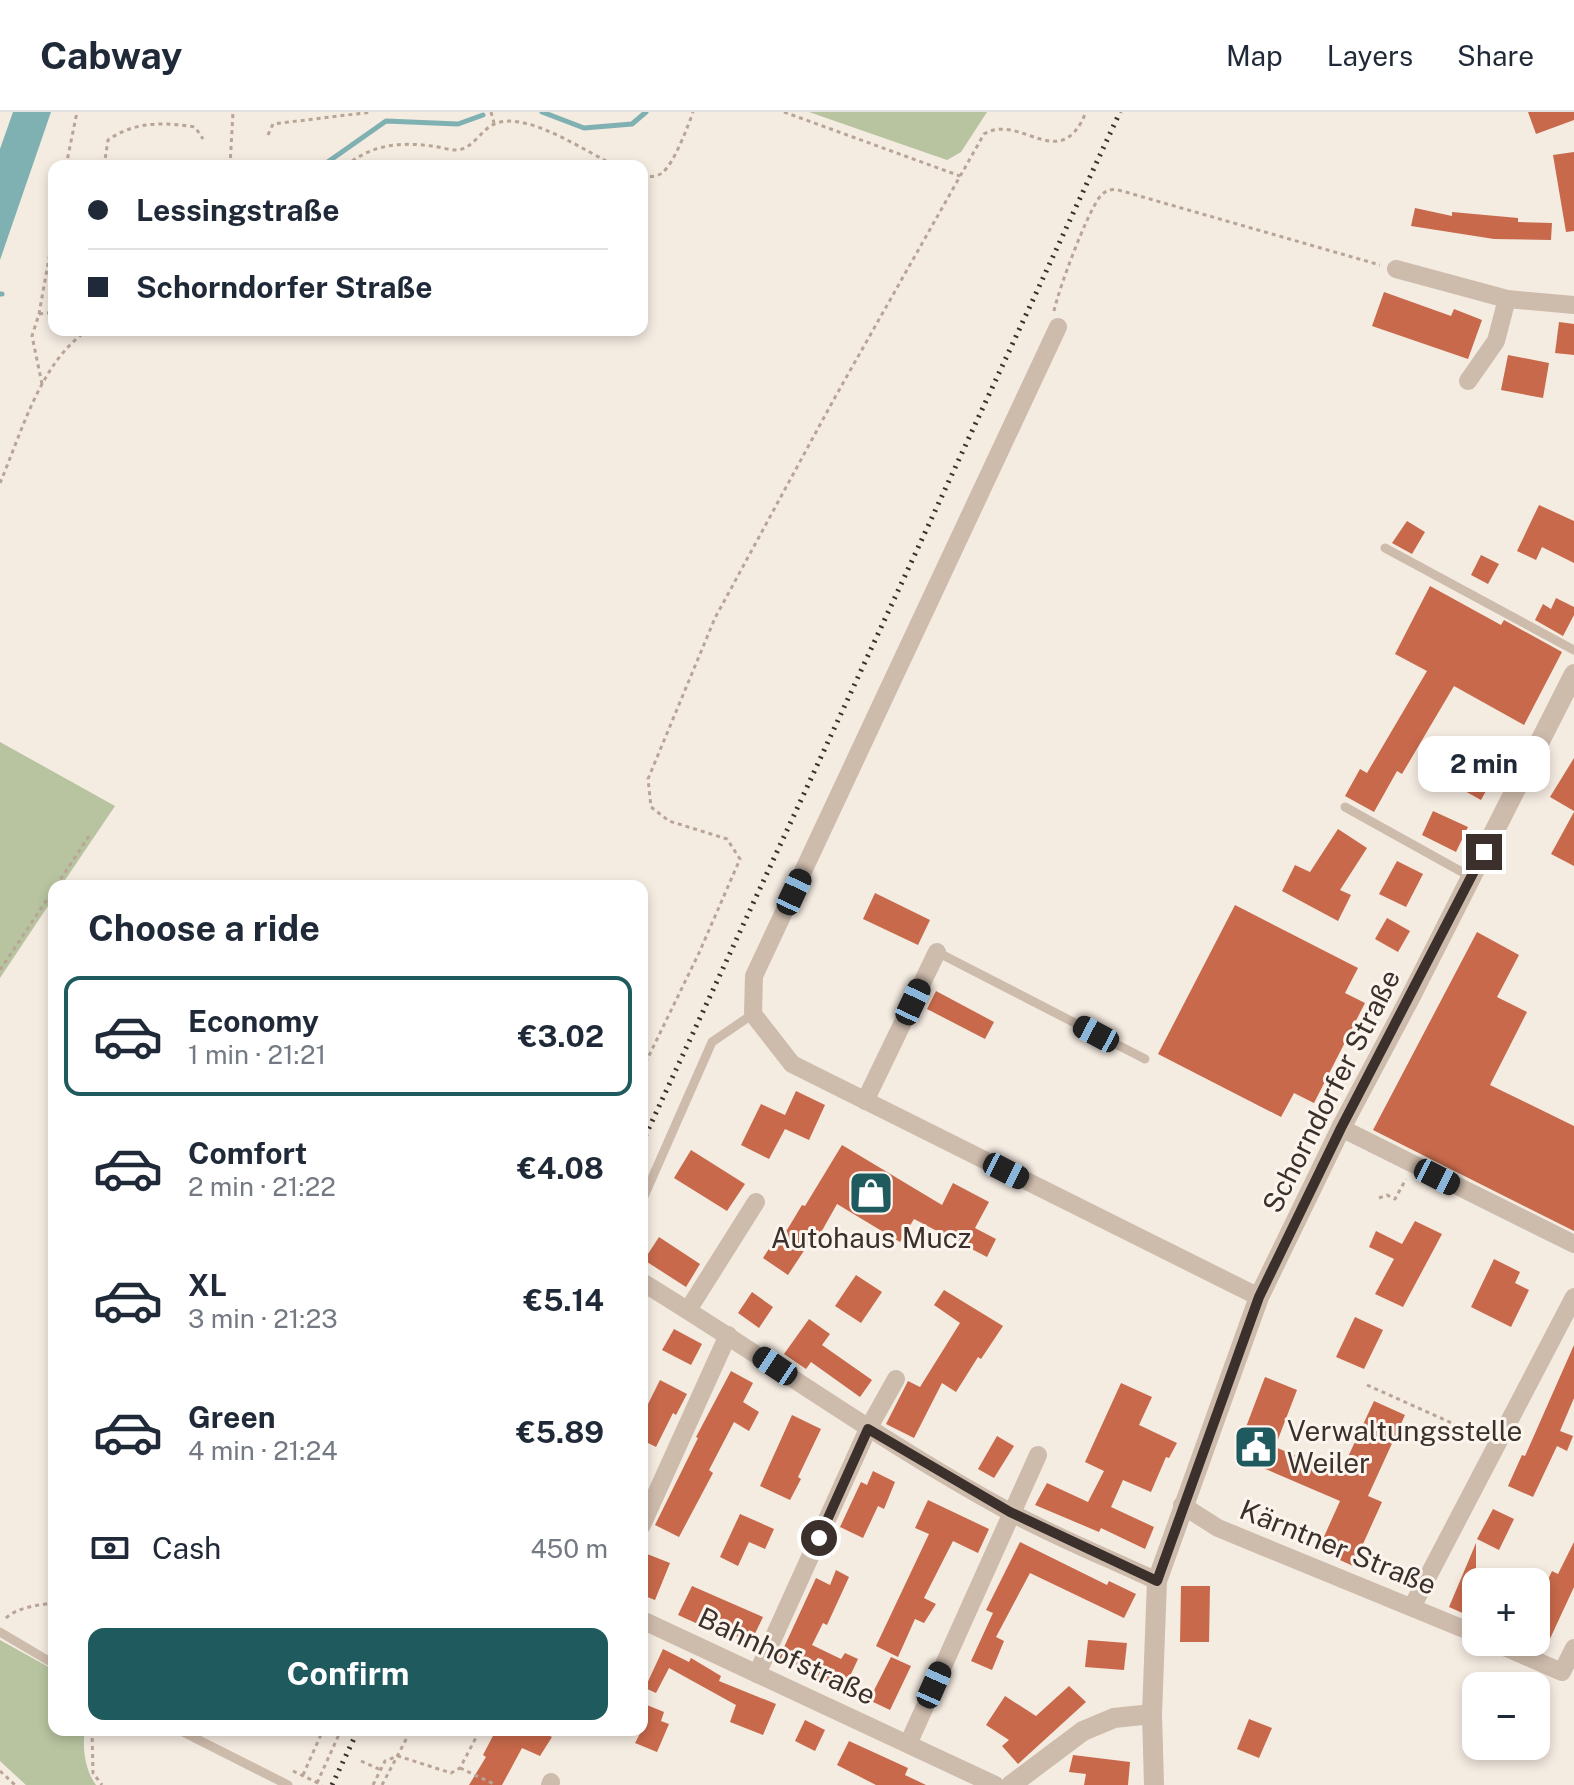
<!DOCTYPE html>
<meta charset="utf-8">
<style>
:root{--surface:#fff;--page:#f2f2f3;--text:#1f2937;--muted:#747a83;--line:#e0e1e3;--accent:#1f5a5e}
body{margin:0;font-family:"Public Sans",sans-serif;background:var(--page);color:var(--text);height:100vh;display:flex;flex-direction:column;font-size:30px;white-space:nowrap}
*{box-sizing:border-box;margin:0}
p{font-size:26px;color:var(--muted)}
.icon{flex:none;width:44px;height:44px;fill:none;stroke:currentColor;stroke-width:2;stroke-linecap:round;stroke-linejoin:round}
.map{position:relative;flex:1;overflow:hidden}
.drawer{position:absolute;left:48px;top:768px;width:600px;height:856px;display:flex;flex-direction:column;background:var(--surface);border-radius:16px;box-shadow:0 4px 12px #0003}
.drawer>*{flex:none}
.top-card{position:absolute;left:48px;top:48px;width:600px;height:176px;border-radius:16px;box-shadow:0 4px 12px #0003;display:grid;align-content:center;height:176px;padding:0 40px;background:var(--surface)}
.fabs{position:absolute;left:1462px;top:1456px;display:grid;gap:16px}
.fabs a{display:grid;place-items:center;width:88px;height:88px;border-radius:16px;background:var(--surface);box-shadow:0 4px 12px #0003;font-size:40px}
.end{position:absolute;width:36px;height:36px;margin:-18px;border:10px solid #3b302b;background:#fff;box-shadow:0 0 0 4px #fff}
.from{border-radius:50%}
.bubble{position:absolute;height:56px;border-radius:16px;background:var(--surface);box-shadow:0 4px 12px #0003;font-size:26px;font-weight:700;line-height:56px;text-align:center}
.car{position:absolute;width:24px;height:48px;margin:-24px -12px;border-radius:10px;box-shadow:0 0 6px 2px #0007;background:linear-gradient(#222 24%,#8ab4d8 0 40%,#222 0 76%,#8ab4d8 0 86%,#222 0)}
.top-card b{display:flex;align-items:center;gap:28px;height:76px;font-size:30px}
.top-card b+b{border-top:2px solid var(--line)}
.top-card i{width:20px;height:20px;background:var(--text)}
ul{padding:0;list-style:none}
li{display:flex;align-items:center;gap:24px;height:120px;margin:0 16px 12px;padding:0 24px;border:4px solid transparent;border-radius:16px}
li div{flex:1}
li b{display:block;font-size:30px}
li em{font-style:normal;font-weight:700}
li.current{border-color:var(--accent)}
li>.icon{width:72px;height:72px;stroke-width:1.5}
h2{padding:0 40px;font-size:36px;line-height:96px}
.pay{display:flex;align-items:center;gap:20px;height:88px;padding:0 40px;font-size:30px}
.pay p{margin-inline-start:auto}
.button{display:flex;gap:16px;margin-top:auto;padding:16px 40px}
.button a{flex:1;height:92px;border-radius:16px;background:var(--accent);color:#fff;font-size:32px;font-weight:700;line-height:92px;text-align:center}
header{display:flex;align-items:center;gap:48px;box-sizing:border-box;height:112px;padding:0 40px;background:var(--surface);border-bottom:2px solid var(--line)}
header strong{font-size:38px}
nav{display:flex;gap:44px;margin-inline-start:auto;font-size:28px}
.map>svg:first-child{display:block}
</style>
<header>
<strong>Cabway</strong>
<nav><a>Map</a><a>Layers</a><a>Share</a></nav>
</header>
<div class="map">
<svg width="1574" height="1673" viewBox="0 0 1574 1673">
<rect width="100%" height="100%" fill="#f4ebe1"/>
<!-- green -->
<g fill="#b8c4a0">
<polygon points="809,0 987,0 961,40 947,48"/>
<polygon points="0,630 115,694 61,774 54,774 54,785 0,866"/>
<path d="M0,1528L54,1558V1618H85C82,1636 85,1658 96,1673H26L0,1649Z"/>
</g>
<!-- water -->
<polygon fill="#7fb0b2" points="13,0 51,0 0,148 0,37"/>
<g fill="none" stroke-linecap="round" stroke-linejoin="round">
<!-- stream -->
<g stroke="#7fb0b2" stroke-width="5">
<polyline points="542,0 584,16 632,12 646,0"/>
<polyline points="322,54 386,9 458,12 483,3"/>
<polyline points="0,182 2,182"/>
</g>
</g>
<!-- building -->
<g fill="#c8694b">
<polygon points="1528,0 1574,0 1574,8 1536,22"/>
<polygon points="1574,40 1574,119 1566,120 1553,43"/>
<polygon points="1415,96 1452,104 1452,100 1518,106 1518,110 1552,111 1551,128 1494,127 1411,114"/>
<polygon points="1384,180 1451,204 1454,197 1482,208 1468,247 1372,214"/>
<polygon points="1559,210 1574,212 1574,243 1555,241"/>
<polygon points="1508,243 1549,251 1543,286 1501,278"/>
<polygon points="1539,393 1574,409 1574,451 1542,435 1536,448 1517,439"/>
<polygon points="1407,409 1425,420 1412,442 1392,431"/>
<polygon points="1481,443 1499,452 1488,472 1471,463"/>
<polygon points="1430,474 1501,513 1504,508 1562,540 1524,613 1454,574 1402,662 1397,659 1374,700 1345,684 1360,657 1367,661 1427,559 1395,542"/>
<polygon points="1556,486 1574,495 1574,503 1563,524 1535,508 1543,492 1551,497"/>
<polygon points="1574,646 1574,699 1550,685"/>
<polygon points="1472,660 1491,670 1481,688 1463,678"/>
<polygon points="1433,699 1468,715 1456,740 1422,723"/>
<polygon points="1574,700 1574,754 1551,742"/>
<polygon points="1338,717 1367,736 1340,778 1351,783 1338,809 1282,779 1295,753 1310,760"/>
<polygon points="1397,749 1423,762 1406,795 1379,782"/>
<polygon points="875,781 930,808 918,833 863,807"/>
<polygon points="1235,793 1358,856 1345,881 1365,891 1314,991 1294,981 1281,1005 1158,942"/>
<polygon points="1387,806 1410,819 1398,840 1375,827"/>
<polygon points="1477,820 1519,843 1497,885 1527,900 1490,973 1574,1014 1574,1119 1373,1018"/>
<polygon points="936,879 994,910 985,927 927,897"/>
<polygon points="796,979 825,993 809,1028 785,1017 769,1047 741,1033 761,992 785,1003"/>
<polygon points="842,1033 942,1093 953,1071 989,1090 975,1116 996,1127 987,1145 914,1107 900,1130 837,1092 819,1124 815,1122 788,1163 763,1146 783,1115 787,1118 802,1093 805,1094"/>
<polygon points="691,1038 745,1072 727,1099 674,1066"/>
<polygon points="1415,1109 1442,1122 1403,1195 1375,1182 1394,1147 1369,1135 1376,1119 1402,1132"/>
<polygon points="659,1125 700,1152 686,1175 644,1148"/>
<polygon points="1494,1147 1520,1160 1515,1171 1529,1178 1511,1215 1471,1195"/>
<polygon points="856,1163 882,1180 861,1211 835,1194"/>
<polygon points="944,1178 1003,1214 981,1247 978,1245 956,1280 942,1271 914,1326 886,1312 908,1269 920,1275 960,1211 934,1193"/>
<polygon points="752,1180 773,1195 759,1216 738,1201"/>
<polygon points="1355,1205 1383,1218 1364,1257 1336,1245"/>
<polygon points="809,1207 830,1222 822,1233 872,1268 860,1285 811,1250 806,1257 784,1242"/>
<polygon points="674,1217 702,1232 691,1253 662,1238"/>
<polygon points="1574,1233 1574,1286 1560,1319 1573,1324 1567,1339 1557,1334 1533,1385 1508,1374 1522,1343 1525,1344"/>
<polygon points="731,1259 753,1271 743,1290 759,1300 749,1319 734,1310 709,1358 713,1361 679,1425 655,1413 698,1326 696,1325"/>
<polygon points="1265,1265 1297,1278 1275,1335 1340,1362 1374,1289 1405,1303 1368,1384 1382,1390 1353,1454 1318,1438 1340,1389 1235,1344"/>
<polygon points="660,1268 687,1282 676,1303 673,1301 656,1335 642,1328 642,1304"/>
<polygon points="1121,1271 1152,1285 1139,1313 1177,1331 1169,1346 1166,1345 1151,1380 1123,1368 1111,1395 1154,1415 1145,1437 1101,1416 1099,1420 1035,1393 1047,1371 1088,1390 1104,1359 1085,1350"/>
<polygon points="792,1303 821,1317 798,1365 801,1367 790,1388 760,1374"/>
<polygon points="997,1324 1014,1334 994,1366 978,1357"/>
<polygon points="873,1359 895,1370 884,1397 878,1394 863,1426 840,1415 861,1370 867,1373"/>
<polygon points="928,1388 989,1417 978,1441 953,1429 924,1486 936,1492 924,1511 915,1507 898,1545 876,1534 929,1422 915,1416"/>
<polygon points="1493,1397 1514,1407 1499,1438 1477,1427"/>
<polygon points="740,1402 774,1417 765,1437 749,1430 738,1454 720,1445"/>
<polygon points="1020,1430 1107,1473 1109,1469 1136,1482 1124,1506 1030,1461 996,1525 1004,1529 992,1558 971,1549 993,1501 986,1498"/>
<polygon points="1574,1430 1574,1475 1548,1531 1536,1525 1536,1494 1552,1459 1558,1462"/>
<polygon points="1476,1431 1476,1507 1449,1495"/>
<polygon points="642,1440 670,1451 655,1488 642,1483"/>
<polygon points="836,1458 849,1465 827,1513 823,1511 812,1533 841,1547 845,1541 858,1547 844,1577 816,1564 814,1567 779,1546 816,1466 830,1473"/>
<polygon points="692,1474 763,1505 750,1532 700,1506 698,1512 678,1503"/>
<polygon points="1181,1474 1210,1474 1209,1530 1180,1530"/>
<polygon points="1088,1528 1127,1531 1124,1558 1085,1555"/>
<polygon points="663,1537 689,1550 691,1546 721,1564 719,1569 776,1592 763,1623 730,1610 736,1593 669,1556 656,1581 645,1576"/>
<polygon points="891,1545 911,1554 890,1598 869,1588"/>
<polygon points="1069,1574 1086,1590 1018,1652 1002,1634 1009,1628 986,1613 1005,1584 1036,1604"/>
<polygon points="642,1591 664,1600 661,1609 669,1612 657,1640 635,1631 642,1618"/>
<polygon points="1249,1607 1272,1616 1259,1646 1237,1637"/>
<polygon points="805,1608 825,1618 815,1639 795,1629"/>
<polygon points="496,1618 551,1618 548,1623 552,1625 540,1644 522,1636 502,1673 469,1673 486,1645 483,1643"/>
<polygon points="849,1629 908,1656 905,1663 926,1673 876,1673 837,1653"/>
<polygon points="1073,1643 1130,1650 1128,1673 1084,1673 1086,1662 1069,1660"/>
</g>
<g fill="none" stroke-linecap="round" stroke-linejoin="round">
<!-- path -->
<g stroke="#b9a596" stroke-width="3" stroke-dasharray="4 4" stroke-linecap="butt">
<polyline points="491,0 494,11"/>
<polyline points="784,0 960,64"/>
<polyline points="268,23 273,12 372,0"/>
<polyline points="66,54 77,0"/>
<path d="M104,54L108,28C135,9 164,10 195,15L203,27"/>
<polyline points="230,54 233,0"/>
<path d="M346,54C372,32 400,30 432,34C440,35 449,38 457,38C474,37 481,16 497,11C529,0 586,40 616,54"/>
<path d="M642,64C648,65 657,65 662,61C674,52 688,14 693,0"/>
<path d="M1054,199C1059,176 1086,104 1099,86C1103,80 1108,78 1115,77L1380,153"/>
<polyline points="39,202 54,200"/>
<polyline points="42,272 32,224 39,202 54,118"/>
<path d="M0,371C22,320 40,250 88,218"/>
<polyline points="56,774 89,724"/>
<polyline points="0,858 54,777"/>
<path d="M642,958L699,841L740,747L727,727L669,709L651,695L648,667L715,506L834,287L984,22C1021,0 1060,64 1086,0"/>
<polyline points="1379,1086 1387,1083 1395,1087 1406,1067"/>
<polyline points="1367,1273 1483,1325"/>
<path d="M6,1506C18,1495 38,1493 54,1491"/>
<polyline points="92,1618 93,1661 102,1673"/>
<polyline points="349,1618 352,1620"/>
<polyline points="361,1649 381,1658"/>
<polyline points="460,1656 496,1673"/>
<polyline points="0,1659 15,1673"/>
<polyline points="293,1659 322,1673"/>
<polyline points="303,1663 323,1618"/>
<polyline points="317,1671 341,1618"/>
<polyline points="373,1673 385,1649 398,1644 451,1661 460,1656 480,1618"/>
<polyline points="382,1673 411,1618"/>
</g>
<!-- service -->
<g stroke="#cdbbac" stroke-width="9">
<polyline points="1385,436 1574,538"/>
<polyline points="1345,695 1471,765"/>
<polyline points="937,840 1145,947"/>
<polyline points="642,1089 712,930 753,902"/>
<polyline points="0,1520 54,1552"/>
<polyline points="179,1618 288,1673"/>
</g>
<!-- minor -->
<g stroke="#cdbbac" stroke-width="18">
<polyline points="1396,157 1507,187 1574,193"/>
<polyline points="1058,215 754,864 753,902 792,952 1259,1185"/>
<polyline points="1468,269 1496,229 1507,187"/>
<polyline points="865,989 937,840"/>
<polyline points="1341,1016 1574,1132"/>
<path d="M642,1170C765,1245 881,1330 1008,1399C1056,1425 1108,1446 1157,1469"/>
<polyline points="688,1198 756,1090"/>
<polyline points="1182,1393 1218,1416 1476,1522"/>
<polyline points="642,1413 728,1223"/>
<polyline points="1412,1495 1574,1185"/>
<polyline points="642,1508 995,1673"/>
<polyline points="1493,1530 1562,1560 1574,1536"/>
<polyline points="757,1562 868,1317 896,1267"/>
<polyline points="909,1630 1038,1343"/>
<polyline points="550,1673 551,1670"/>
</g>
<!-- tertiary -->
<g stroke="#cdbbac" stroke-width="20">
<polyline points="1011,1673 1083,1619 1114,1606 1152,1602"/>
<polyline points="1154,1673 1152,1602 1157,1469 1259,1185 1341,1016 1410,886 1574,562"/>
</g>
<!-- rail -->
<g stroke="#3b302b" stroke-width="5" stroke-dasharray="2 6" stroke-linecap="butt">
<polyline points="642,1031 1120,0"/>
<polyline points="332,1673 358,1618"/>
</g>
</g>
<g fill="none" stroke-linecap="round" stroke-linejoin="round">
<!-- route -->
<polyline stroke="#3b302b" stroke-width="10" points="819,1426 868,1317 1010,1400 1157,1469 1259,1185 1341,1016 1484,740"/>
</g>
<!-- icons -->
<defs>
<g id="shop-square" transform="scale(2.3)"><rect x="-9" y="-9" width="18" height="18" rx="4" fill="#1f5a5e" stroke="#fbf5ee"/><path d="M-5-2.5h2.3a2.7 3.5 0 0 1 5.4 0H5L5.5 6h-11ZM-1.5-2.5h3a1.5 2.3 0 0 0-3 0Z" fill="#fff"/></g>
<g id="civic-square" transform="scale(2.3)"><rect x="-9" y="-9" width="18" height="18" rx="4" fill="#1f5a5e" stroke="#fbf5ee"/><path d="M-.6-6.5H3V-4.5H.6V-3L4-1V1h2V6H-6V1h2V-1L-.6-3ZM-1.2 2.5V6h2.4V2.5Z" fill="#fff"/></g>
</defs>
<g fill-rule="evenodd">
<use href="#shop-square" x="871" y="1081"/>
<use href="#civic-square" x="1256" y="1335"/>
</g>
<g text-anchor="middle" stroke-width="6" stroke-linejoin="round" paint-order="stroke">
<!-- street labels -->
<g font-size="28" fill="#3b302b" stroke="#fbf5ee">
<text transform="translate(1331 979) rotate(-63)" y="10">Schorndorfer Straße</text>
<text transform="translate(1338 1435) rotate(22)" y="10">Kärntner Straße</text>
<text transform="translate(787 1544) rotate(25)" y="10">Bahnhofstraße</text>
</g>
<!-- poi labels -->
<g font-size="28" fill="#3b302b" stroke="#fbf5ee">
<text x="871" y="1136">Autohaus Mucz</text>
<text x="1287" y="1329" text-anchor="start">Verwaltungsstelle<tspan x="1287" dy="32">Weiler</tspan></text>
</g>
</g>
</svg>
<div class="fabs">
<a>+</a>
<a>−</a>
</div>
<i class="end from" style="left:819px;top:1426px"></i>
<i class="end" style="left:1484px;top:740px"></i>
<div class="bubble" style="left:1418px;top:624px;width:132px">2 min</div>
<i class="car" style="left:794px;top:780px;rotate:25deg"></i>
<i class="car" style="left:913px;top:890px;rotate:25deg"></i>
<i class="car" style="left:1096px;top:922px;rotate:298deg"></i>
<i class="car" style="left:1006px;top:1059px;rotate:117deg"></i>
<i class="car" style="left:1437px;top:1065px;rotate:117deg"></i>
<i class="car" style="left:775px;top:1254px;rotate:304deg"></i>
<i class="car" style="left:934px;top:1573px;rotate:24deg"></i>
<div class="top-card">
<b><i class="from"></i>Lessingstraße</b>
<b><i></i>Schorndorfer Straße</b>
</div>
<section class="drawer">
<h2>Choose a ride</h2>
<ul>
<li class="current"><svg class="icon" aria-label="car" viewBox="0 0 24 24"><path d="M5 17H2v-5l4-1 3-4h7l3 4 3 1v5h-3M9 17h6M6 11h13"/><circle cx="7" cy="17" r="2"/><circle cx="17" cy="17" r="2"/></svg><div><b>Economy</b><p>1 min · 21:21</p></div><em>€3.02</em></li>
<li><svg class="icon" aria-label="car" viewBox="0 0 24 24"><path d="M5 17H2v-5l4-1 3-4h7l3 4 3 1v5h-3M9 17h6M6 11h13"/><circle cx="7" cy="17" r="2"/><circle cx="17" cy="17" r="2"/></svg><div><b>Comfort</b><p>2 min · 21:22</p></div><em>€4.08</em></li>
<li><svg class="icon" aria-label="car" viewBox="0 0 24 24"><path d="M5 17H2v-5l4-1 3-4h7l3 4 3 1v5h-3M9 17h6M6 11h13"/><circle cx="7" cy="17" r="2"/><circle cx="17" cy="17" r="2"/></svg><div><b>XL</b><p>3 min · 21:23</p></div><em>€5.14</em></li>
<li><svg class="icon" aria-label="car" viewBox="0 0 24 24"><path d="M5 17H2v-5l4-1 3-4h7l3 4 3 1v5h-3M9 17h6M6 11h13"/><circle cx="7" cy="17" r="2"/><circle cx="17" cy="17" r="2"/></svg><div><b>Green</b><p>4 min · 21:24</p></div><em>€5.89</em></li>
</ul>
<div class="pay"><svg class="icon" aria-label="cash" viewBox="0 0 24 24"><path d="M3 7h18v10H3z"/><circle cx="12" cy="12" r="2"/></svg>Cash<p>450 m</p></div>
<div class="button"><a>Confirm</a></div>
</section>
</div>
